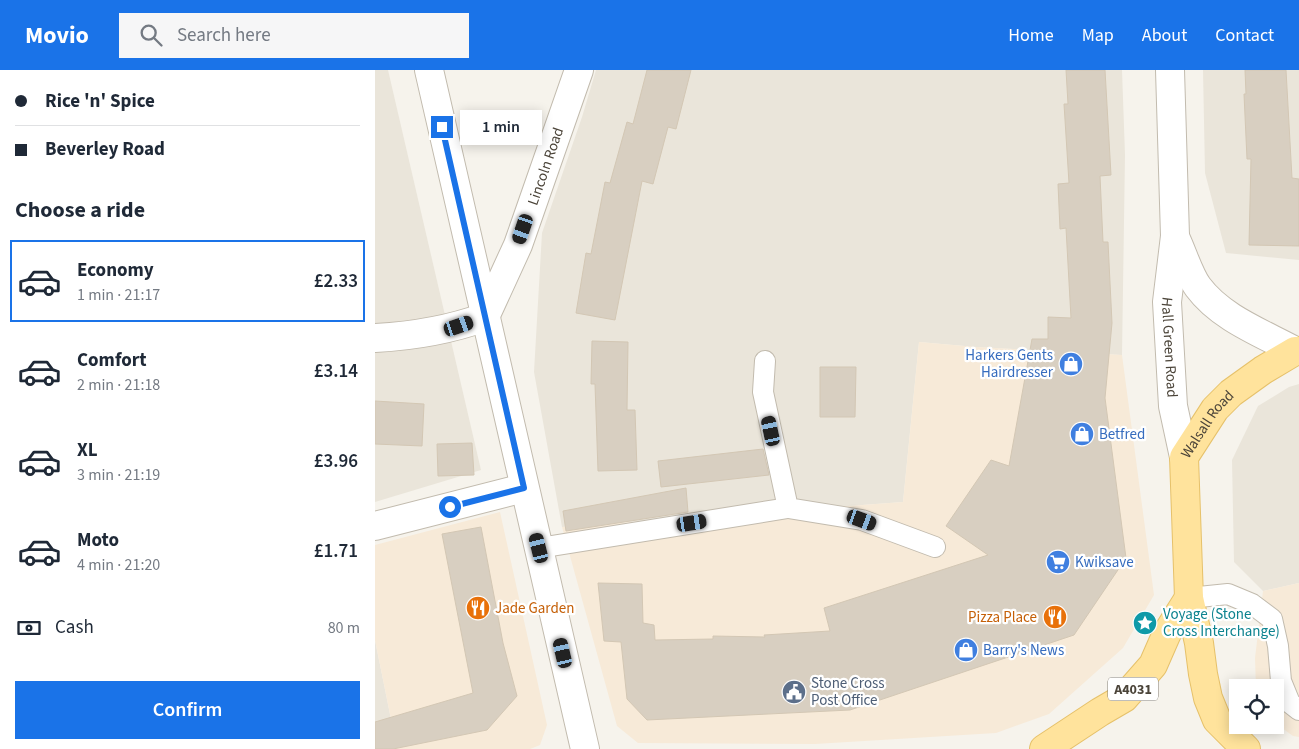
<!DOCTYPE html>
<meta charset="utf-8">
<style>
:root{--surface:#fff;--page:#f6f6f7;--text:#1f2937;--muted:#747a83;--line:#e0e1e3;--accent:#1a73e8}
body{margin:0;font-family:"Source Sans 3",sans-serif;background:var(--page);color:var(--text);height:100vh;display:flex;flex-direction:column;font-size:19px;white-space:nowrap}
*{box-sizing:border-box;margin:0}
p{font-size:16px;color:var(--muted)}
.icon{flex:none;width:28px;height:28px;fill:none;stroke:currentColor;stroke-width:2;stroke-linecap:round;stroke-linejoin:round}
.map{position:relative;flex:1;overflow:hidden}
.drawer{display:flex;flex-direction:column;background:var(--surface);width:375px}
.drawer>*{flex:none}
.banner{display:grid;align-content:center;height:110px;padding:0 15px;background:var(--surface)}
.controls{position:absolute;left:854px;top:609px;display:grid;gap:10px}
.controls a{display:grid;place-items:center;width:55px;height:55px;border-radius:0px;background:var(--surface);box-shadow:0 2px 12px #0003;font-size:25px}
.end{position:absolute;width:22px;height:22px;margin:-11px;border:6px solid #1a73e8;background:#fff;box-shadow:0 0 0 2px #fff}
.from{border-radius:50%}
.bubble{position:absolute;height:35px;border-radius:0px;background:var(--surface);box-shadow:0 2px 12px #0003;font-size:16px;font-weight:600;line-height:35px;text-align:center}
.car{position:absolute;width:15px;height:30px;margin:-15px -8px;border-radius:6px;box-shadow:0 0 4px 1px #0007;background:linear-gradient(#222 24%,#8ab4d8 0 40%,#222 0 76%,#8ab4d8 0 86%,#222 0)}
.banner b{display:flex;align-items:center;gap:18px;height:48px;font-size:19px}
.banner b+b{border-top:1px solid var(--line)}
.banner i{width:12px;height:12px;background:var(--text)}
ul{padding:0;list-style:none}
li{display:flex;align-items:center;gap:15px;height:82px;margin:0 10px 8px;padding:0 5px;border:2px solid transparent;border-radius:0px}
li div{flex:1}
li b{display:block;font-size:19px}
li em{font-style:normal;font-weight:600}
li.current{border-color:var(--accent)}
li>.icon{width:45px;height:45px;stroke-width:1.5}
h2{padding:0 15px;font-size:22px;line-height:60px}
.pay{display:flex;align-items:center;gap:12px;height:55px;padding:0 15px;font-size:19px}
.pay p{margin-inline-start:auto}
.primary-button{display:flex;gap:10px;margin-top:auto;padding:10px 15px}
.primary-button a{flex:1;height:58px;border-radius:0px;background:var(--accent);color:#fff;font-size:20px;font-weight:600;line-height:58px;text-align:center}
header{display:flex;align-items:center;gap:30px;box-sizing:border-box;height:70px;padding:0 25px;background:var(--accent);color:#fff}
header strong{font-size:24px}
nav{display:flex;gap:28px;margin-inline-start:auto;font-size:18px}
.search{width:350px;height:45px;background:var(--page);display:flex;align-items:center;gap:12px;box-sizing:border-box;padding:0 18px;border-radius:0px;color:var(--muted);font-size:19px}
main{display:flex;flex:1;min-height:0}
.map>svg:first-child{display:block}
</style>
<header>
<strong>Movio</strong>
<div class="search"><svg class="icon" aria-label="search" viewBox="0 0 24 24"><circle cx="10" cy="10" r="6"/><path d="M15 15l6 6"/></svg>Search here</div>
<nav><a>Home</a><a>Map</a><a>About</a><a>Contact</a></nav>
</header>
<main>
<section class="drawer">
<div class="banner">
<b><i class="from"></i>Rice 'n' Spice</b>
<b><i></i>Beverley Road</b>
</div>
<h2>Choose a ride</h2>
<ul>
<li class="current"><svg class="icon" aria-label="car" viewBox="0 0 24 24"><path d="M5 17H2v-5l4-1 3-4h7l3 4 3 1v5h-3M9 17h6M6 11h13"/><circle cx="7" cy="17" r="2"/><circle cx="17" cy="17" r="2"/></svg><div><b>Economy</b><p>1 min · 21:17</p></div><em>£2.33</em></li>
<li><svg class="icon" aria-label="car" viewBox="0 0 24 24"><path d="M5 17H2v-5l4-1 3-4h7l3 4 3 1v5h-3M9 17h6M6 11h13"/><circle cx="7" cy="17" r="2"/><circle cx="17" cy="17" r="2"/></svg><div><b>Comfort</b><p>2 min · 21:18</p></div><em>£3.14</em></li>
<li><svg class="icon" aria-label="car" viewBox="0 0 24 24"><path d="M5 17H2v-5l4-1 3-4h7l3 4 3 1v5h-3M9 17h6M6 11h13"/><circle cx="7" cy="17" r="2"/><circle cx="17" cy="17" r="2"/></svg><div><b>XL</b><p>3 min · 21:19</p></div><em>£3.96</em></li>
<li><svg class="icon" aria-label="car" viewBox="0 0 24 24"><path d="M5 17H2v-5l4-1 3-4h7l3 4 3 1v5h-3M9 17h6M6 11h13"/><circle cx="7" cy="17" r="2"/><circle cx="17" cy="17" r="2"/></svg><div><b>Moto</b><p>4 min · 21:20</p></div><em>£1.71</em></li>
</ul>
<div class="pay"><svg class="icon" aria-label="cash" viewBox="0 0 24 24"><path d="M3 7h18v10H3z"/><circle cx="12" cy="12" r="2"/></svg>Cash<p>80 m</p></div>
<div class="primary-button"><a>Confirm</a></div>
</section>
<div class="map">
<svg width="924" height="679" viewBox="0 0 924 679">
<rect width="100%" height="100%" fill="#f6f3ec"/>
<!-- residential -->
<g fill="#eae5da">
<polygon points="0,0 13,0 106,400 0,432"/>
<polygon points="221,0 747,0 750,85 747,285 601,277 544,272 528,432 187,457 159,302 167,163 207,47"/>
<polygon points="828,0 924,0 924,190 851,183 830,103"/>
<polygon points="924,314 924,513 888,521 859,492 857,390 883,336 914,317"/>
<polygon points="0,570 22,679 0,679"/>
</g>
<!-- commercial -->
<g fill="#f7ead8">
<polygon points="544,272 601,277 747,285 779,525 748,578 674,644 621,663 440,674 263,673 242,656 187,457 528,432"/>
<polygon points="125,442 172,655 165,675 155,679 22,679 0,570 0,475"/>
<polygon points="924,513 924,667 918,666 900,653 900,618 881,618 880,588 888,521"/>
</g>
<!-- building -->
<g fill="#d8cfc1" stroke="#d3c7b4">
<polygon points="272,0 316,0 301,59 293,57 278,114 267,111 240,250 201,243 211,183 216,184 230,112 235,113 252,52 258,54"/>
<polygon points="691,0 730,0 736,105 725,106 728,172 733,172 737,253 730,328 751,488 699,565 475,640 272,650 252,629 246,572 229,571 223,513 267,514 268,553 279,555 280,570 338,569 338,566 390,567 389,565 455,561 449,538 613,485 571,456 616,390 634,396 657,269 673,269 673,247 696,248 691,158 685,159 683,114 694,113 689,34 693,34"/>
<polygon points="870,0 911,0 917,108 924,109 924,176 874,175 876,89 872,89 869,24 871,24"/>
<polygon points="217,271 253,272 252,340 260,340 262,400 223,401 220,314 216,314"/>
<polygon points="445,297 481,297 480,347 445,347"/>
<polygon points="0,331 49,334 47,376 0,374"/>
<polygon points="97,373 99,405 63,406 62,374"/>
<polygon points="388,379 394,405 286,417 283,391"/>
<polygon points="311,418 313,442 191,461 188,441"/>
<polygon points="106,457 128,573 142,626 112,660 18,679 0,679 0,652 98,623 67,464"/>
</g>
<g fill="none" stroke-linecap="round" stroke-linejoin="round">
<!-- service casing -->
<g stroke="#c2bbae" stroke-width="22">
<g id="service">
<polyline points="390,291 388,322 413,438 487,450 560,477"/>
<polyline points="164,478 413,438"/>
<polyline points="814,528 853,524 877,534 897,549 903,576 906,611 915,633 924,640"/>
</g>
</g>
<!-- minor casing -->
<g stroke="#c2bbae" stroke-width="30">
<g id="minor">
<polyline points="54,0 210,679"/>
<path id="s1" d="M0,268C38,266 74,260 110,247L143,175L204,0"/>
<polyline points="0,456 149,418"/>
</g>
</g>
<!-- tertiary casing -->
<g stroke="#c2bbae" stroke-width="30">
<g id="tertiary">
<path id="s2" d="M795,0L800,166L792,232L798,336L809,387"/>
<path d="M800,167C807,181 814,205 823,217C846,248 887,263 920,281"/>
</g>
</g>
<!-- primary casing -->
<g stroke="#e6c16a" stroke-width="30">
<g id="primary">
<polyline points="669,679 725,642 749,628 778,595 792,563 814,528"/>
<path id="s3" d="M871,679L842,650L833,628L828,604L824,573L814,528L809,387L840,339L856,323L888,300L920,281H924"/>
</g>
</g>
<!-- service -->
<use href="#service" stroke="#fff" stroke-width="20"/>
<!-- minor -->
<use href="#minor" stroke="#fff" stroke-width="28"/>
<!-- tertiary -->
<use href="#tertiary" stroke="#fff" stroke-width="28"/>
<!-- primary -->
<use href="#primary" stroke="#ffe39c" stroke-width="28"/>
</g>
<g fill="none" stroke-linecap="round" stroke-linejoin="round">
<!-- route -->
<polyline stroke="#1a73e8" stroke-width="6" points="67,57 149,418 75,437"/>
</g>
<!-- icons -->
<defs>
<g id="shop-disc" transform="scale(1.25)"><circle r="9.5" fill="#3f7fe0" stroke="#fff"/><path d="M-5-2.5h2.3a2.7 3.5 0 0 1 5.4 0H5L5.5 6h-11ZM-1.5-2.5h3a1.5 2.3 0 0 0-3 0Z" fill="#fff"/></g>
<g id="supermarket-disc" transform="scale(1.25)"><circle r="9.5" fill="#3f7fe0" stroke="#fff"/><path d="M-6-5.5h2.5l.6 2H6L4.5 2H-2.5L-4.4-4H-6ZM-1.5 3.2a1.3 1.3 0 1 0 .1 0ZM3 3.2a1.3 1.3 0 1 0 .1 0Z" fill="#fff"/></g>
<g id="restaurant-disc" transform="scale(1.25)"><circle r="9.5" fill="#e8710a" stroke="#fff"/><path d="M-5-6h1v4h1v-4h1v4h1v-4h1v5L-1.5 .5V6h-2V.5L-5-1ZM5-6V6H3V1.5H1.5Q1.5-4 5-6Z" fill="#fff"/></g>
<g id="sight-disc" transform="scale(1.25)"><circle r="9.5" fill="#0f9aa8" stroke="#fff"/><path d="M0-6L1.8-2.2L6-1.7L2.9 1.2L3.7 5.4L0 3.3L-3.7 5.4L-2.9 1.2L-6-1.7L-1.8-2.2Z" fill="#fff"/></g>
<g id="civic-disc" transform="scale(1.25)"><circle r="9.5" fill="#5c6f8a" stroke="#fff"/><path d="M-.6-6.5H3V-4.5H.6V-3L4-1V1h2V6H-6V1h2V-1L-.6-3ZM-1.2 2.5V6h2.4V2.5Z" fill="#fff"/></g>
</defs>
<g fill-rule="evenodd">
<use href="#shop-disc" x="696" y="294"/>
<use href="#shop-disc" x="707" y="364"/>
<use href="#supermarket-disc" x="683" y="492"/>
<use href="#restaurant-disc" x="103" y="538"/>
<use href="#restaurant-disc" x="680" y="547"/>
<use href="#sight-disc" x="770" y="553"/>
<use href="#shop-disc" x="591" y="580"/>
<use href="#civic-disc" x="419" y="622"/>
</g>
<g text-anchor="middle" stroke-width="4.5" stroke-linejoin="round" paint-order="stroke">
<!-- shield labels -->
<rect fill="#fff" stroke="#817c74" stroke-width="1" x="733" y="607.5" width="50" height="23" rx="4"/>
<g font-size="14" font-weight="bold" fill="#4b4439">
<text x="758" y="624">A4031</text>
</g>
<!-- street labels -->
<g font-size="15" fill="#4b4439" stroke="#fff">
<text dy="5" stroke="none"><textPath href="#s1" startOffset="275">Lincoln Road</textPath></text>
<text dy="5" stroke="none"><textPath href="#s2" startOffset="278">Hall Green Road</textPath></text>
<text dy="5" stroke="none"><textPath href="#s3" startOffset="348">Walsall Road</textPath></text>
</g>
<!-- shop labels -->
<g font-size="15" fill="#366cbe" stroke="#fff" text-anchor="start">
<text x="678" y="290" text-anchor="end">Harkers Gents<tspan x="678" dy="17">Hairdresser</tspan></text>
<text x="724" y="369">Betfred</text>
<text x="700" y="497">Kwiksave</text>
<text x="608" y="585">Barry's News</text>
</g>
<!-- food labels -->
<g font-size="15" fill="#c56008" stroke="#fff" text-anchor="start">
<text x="120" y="543">Jade Garden</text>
<text x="662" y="552" text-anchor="end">Pizza Place</text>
</g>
<!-- culture labels -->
<g font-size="15" fill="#0d838f" stroke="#fff" text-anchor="start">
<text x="788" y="549">Voyage (Stone<tspan x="788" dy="17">Cross Interchange)</tspan></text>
</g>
<!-- service labels -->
<g font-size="15" fill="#4e5e75" stroke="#fff" text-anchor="start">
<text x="436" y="618">Stone Cross<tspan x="436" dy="17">Post Office</tspan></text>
</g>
</g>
</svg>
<div class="controls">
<a><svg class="icon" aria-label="locate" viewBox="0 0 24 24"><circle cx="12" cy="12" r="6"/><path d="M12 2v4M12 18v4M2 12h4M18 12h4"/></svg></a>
</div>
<i class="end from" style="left:75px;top:437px"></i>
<i class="end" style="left:67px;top:57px"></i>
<div class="bubble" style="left:85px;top:40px;width:82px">1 min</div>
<i class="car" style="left:148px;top:159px;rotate:199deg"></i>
<i class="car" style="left:84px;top:256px;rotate:71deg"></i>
<i class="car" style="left:396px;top:361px;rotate:348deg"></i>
<i class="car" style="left:487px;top:450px;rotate:110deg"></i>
<i class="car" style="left:317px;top:453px;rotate:81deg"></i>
<i class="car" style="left:164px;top:478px;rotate:346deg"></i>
<i class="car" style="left:188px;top:583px;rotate:347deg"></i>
</div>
</main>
